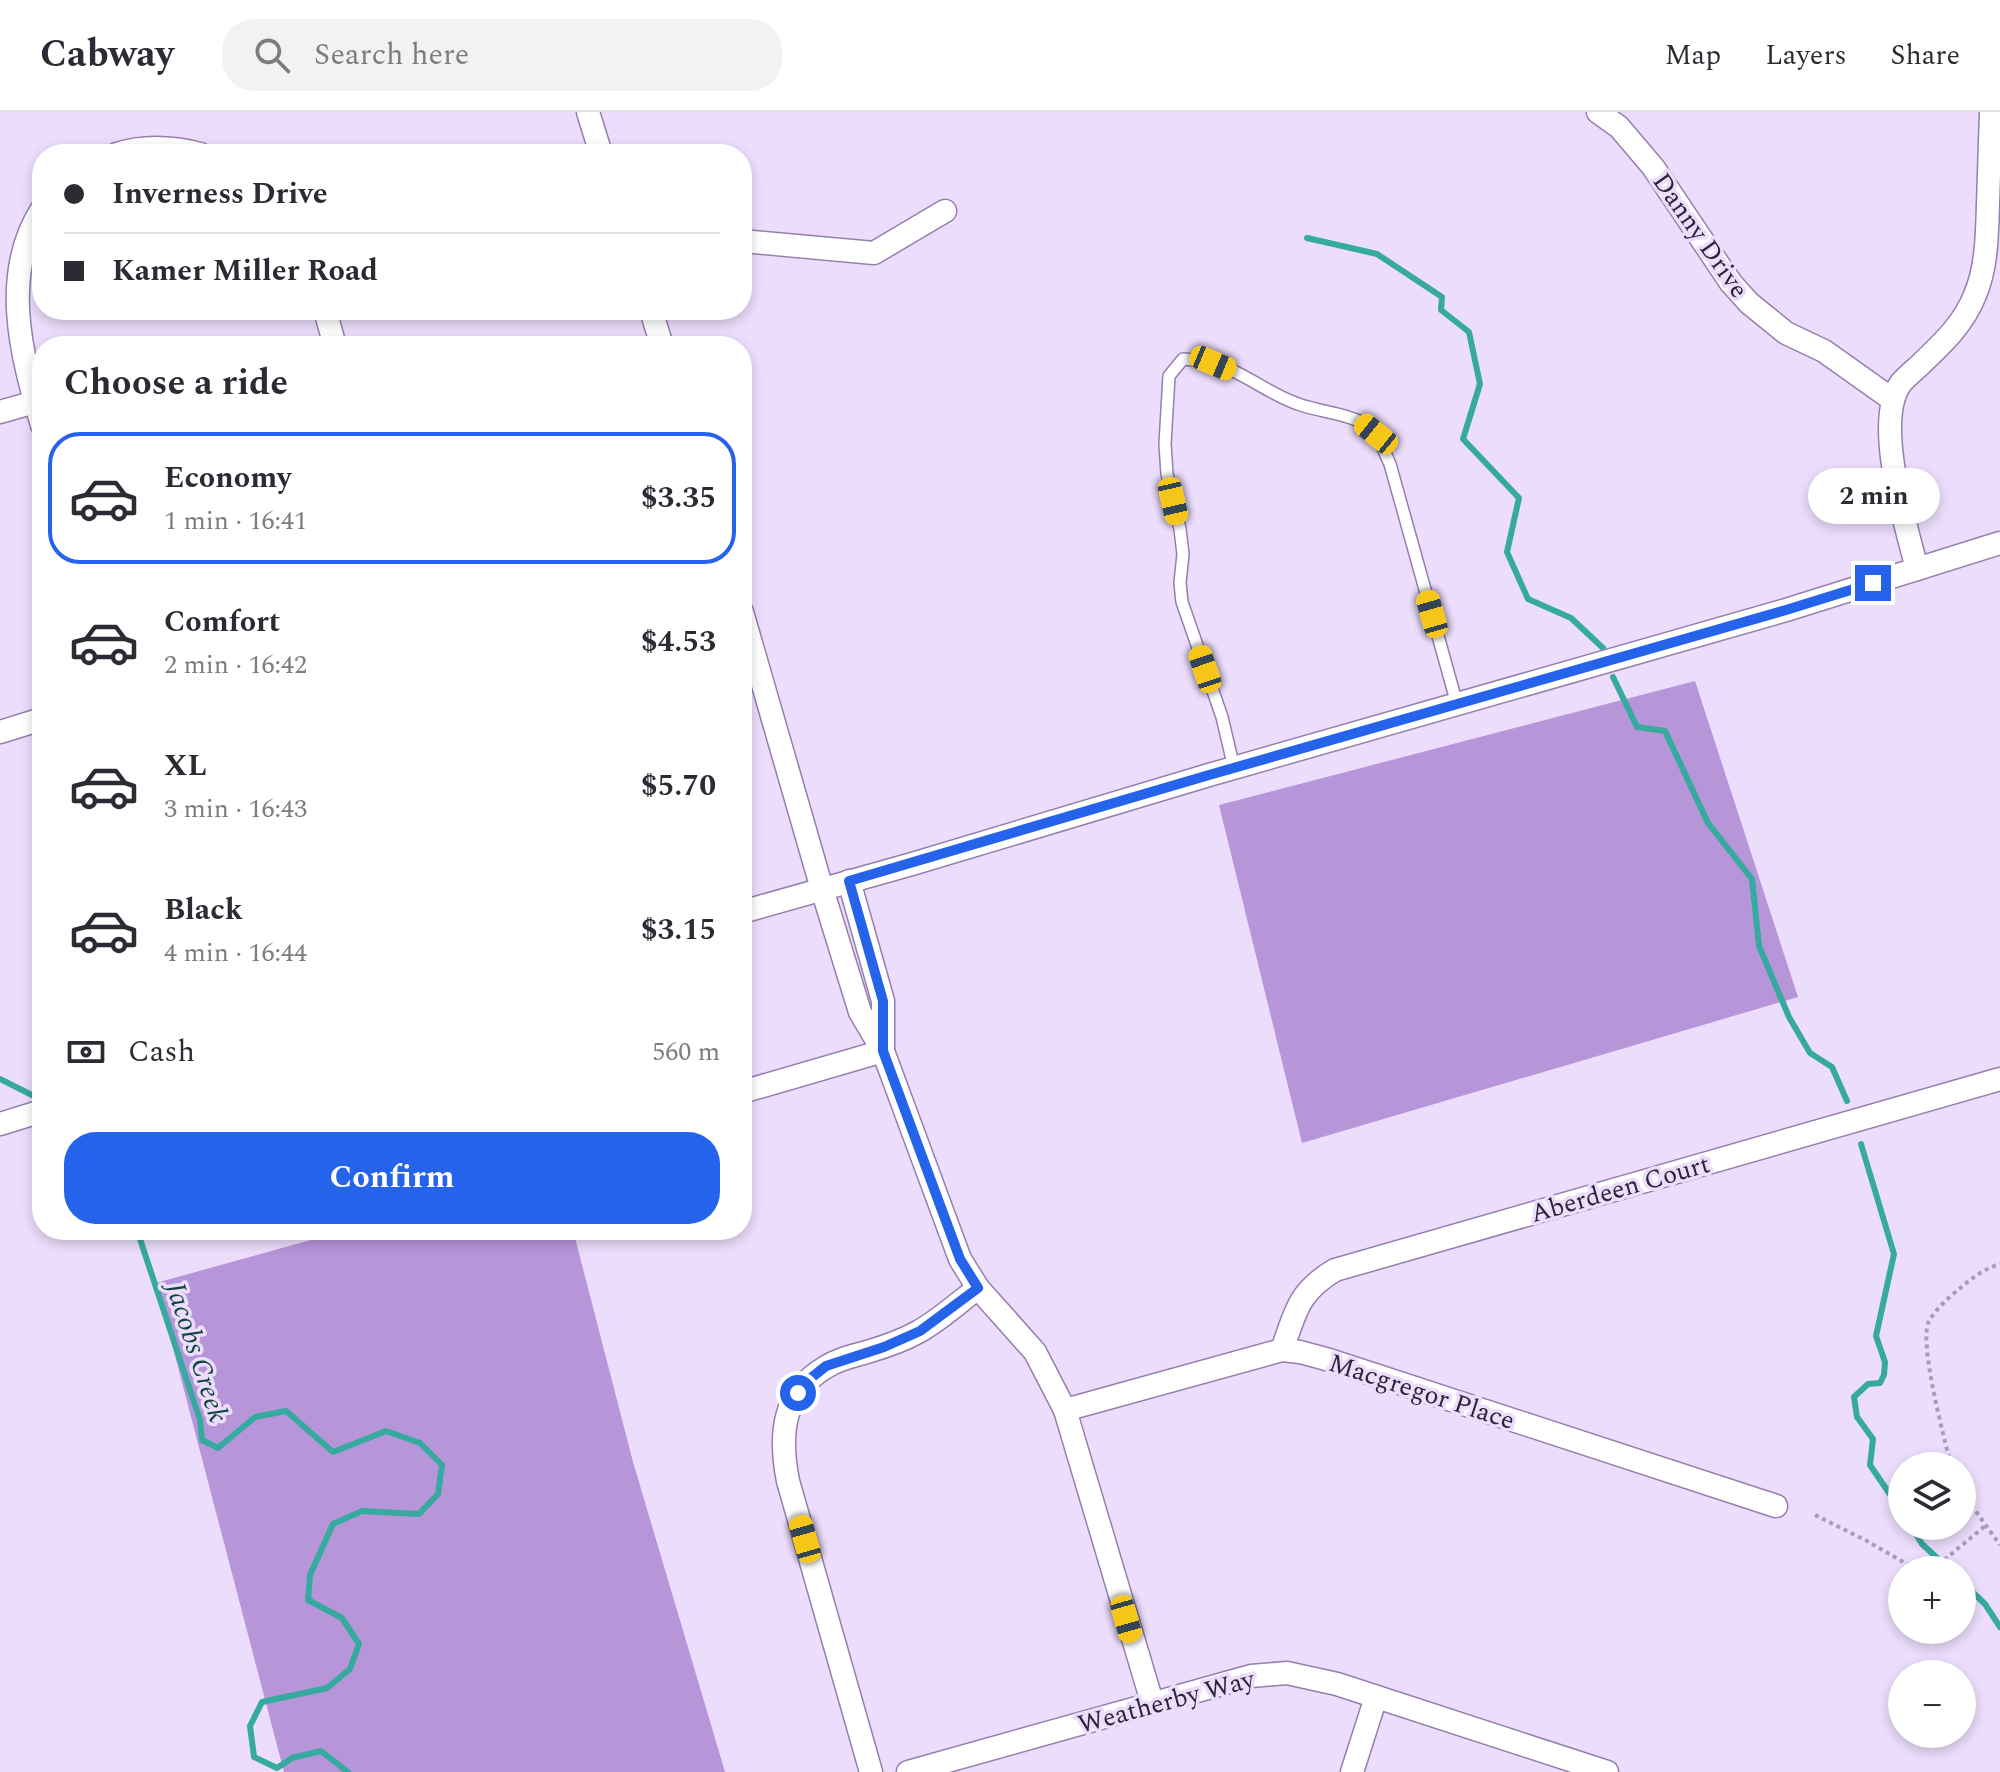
<!DOCTYPE html>
<meta charset="utf-8">
<style>
:root{--surface:#fff;--page:#f2f2f3;--text:#2b2b33;--muted:#7c7c81;--line:#e1e1e2;--accent:#2563eb}
body{margin:0;font-family:Spectral,serif;background:var(--page);color:var(--text);height:100vh;display:flex;flex-direction:column;font-size:30px;white-space:nowrap}
*{box-sizing:border-box;margin:0}
p{font-size:26px;color:var(--muted)}
.icon{flex:none;width:44px;height:44px;fill:none;stroke:currentColor;stroke-width:2;stroke-linecap:round;stroke-linejoin:round}
.map{position:relative;flex:1;overflow:hidden}
.details{position:absolute;left:32px;top:224px;width:720px;height:904px;display:flex;flex-direction:column;background:var(--surface);border-radius:32px;box-shadow:0 4px 12px #0003}
.details>*{flex:none}
.guide{position:absolute;left:32px;top:32px;width:720px;height:176px;border-radius:32px;box-shadow:0 4px 12px #0003;display:grid;align-content:center;height:176px;padding:0 32px;background:var(--surface)}
.tools{position:absolute;left:1888px;top:1340px;display:grid;gap:16px}
.tools a{display:grid;place-items:center;width:88px;height:88px;border-radius:50%;background:var(--surface);box-shadow:0 4px 12px #0003;font-size:40px}
.end{position:absolute;width:36px;height:36px;margin:-18px;border:10px solid #2563eb;background:#fff;box-shadow:0 0 0 4px #fff}
.from{border-radius:50%}
.bubble{position:absolute;height:56px;border-radius:28px;background:var(--surface);box-shadow:0 4px 12px #0003;font-size:26px;font-weight:700;line-height:56px;text-align:center}
.car{position:absolute;width:24px;height:48px;margin:-24px -12px;border-radius:10px;box-shadow:0 0 6px 2px #0007;background:linear-gradient(#f5c518 24%,#345 0 40%,#f5c518 0 76%,#345 0 86%,#f5c518 0)}
.guide b{display:flex;align-items:center;gap:28px;height:76px;font-size:30px}
.guide b+b{border-top:2px solid var(--line)}
.guide i{width:20px;height:20px;background:var(--text)}
ul{padding:0;list-style:none}
li{display:flex;align-items:center;gap:24px;height:132px;margin:0 16px 12px;padding:0 16px;border:4px solid transparent;border-radius:32px}
li div{flex:1}
li b{display:block;font-size:30px}
li em{font-style:normal;font-weight:700}
li.selected{border-color:var(--accent)}
li>.icon{width:72px;height:72px;stroke-width:1.5}
h2{padding:0 32px;font-size:36px;line-height:96px}
.pay{display:flex;align-items:center;gap:20px;height:88px;padding:0 32px;font-size:30px}
.pay p{margin-inline-start:auto}
.primary-button{display:flex;gap:16px;margin-top:auto;padding:16px 32px}
.primary-button a{flex:1;height:92px;border-radius:32px;background:var(--accent);color:#fff;font-size:32px;font-weight:700;line-height:92px;text-align:center}
header{display:flex;align-items:center;gap:48px;box-sizing:border-box;height:112px;padding:0 40px;background:var(--surface);border-bottom:2px solid var(--line)}
header strong{font-size:38px}
nav{display:flex;gap:44px;margin-inline-start:auto;font-size:28px}
.search{width:560px;height:72px;background:var(--page);display:flex;align-items:center;gap:20px;box-sizing:border-box;padding:0 28px;border-radius:32px;color:var(--muted);font-size:30px}
.map>svg:first-child{display:block}
</style>
<header>
<strong>Cabway</strong>
<div class="search"><svg class="icon" aria-label="search" viewBox="0 0 24 24"><circle cx="10" cy="10" r="6"/><path d="M15 15l6 6"/></svg>Search here</div>
<nav><a>Map</a><a>Layers</a><a>Share</a></nav>
</header>
<div class="map">
<svg width="2000" height="1660" viewBox="0 0 2000 1660">
<rect width="100%" height="100%" fill="#ebddfb"/>
<!-- forest -->
<g fill="#b695d9">
<polygon points="1695,569 1798,885 1302,1031 1219,693"/>
<polygon points="347,1118 573,1118 633,1350 725,1660 284,1660 156,1171"/>
</g>
<g fill="none" stroke-linecap="round" stroke-linejoin="round">
<!-- stream -->
<g stroke="#36aa9f" stroke-width="6">
<polyline points="1307,126 1377,142 1442,185 1441,198 1469,220 1480,272 1463,327 1519,386 1507,440 1528,487 1571,506 1603,536"/>
<polyline points="1613,565 1637,615 1665,619 1708,711 1752,767 1759,834 1789,905 1810,941 1832,955 1847,989"/>
<polyline points="0,967 32,983"/>
<polyline points="1861,1032 1894,1142 1876,1224 1885,1250 1884,1263 1880,1271 1868,1272 1854,1285 1857,1305 1873,1327 1870,1353 1902,1400"/>
<polyline points="137,1118 200,1308 202,1328 218,1336 255,1305 286,1299 333,1340 386,1319 420,1331 442,1353 438,1382 419,1402 362,1399 333,1412 310,1463 308,1488 342,1506 359,1532 350,1557 327,1576 262,1590 250,1614 254,1645 277,1656 292,1646 321,1639 348,1660"/>
<polyline points="1911,1414 1922,1432 1950,1458"/>
<polyline points="1962,1470 1985,1492 2000,1515"/>
</g>
<!-- lane casing -->
<g stroke="#957fae" stroke-width="14">
<path id="lane" d="M1234,656L1222,605L1182,490L1180,471L1183,442L1180,417L1167,362L1165,332L1169,264L1183,247C1193,248 1205,248 1214,251C1244,260 1268,282 1298,292C1319,300 1343,300 1363,311C1378,320 1383,337 1390,352L1457,592"/>
</g>
<!-- street casing -->
<g stroke="#957fae" stroke-width="25">
<g id="street">
<polyline points="588,0 601,42"/>
<polyline points="1598,0 1619,15 1653,55 1731,171 1749,191 1786,221 1824,239 1893,288"/>
<path d="M117,42C145,33 173,35 200,42"/>
<path d="M42,97C0,162 21,243 42,313"/>
<polyline points="742,129 874,141 945,99"/>
<polyline points="325,198 335,234"/>
<polyline points="651,198 662,234"/>
<polyline points="0,300 35,290"/>
<path d="M1917,457C1906,413 1873,309 1901,271C1907,264 1916,257 1923,250C1944,230 1964,211 1975,183C1987,155 1987,122 1988,92C1989,61 1990,31 1991,0"/>
<polyline points="742,500 822,777 860,900 883,939 960,1147 978,1176 1035,1240 1065,1298 1152,1590"/>
<polyline points="0,620 42,607"/>
<polyline points="849,769 883,889 883,938"/>
<polyline points="742,800 912,752 1209,663 1786,498 2000,431"/>
<polyline points="742,980 883,939"/>
<polyline points="0,1012 42,999"/>
<path d="M1282,1238C1296,1199 1298,1180 1335,1158L2000,967"/>
<polyline points="1065,1298 1282,1238 1300,1240 1326,1247 1776,1394"/>
<path d="M871,1660L788,1369C779,1323 782,1281 826,1255C838,1247 853,1244 867,1240C884,1235 902,1229 918,1220C940,1208 959,1190 978,1176"/>
<polyline points="908,1660 1251,1564 1287,1561 1337,1572 1607,1660"/>
<polyline points="1352,1660 1376,1585"/>
</g>
</g>
<!-- path -->
<g stroke="#a89cb6" stroke-width="4" stroke-dasharray="4 4" stroke-linecap="butt">
<path d="M1951,1354C1945,1328 1918,1230 1929,1209C1936,1197 1948,1186 1958,1178C1971,1167 1983,1157 2000,1152"/>
<polyline points="1962,1380 2000,1433"/>
<polyline points="1815,1403 1865,1428 1907,1452 1924,1458"/>
<polyline points="1932,1458 1985,1414"/>
</g>
<!-- lane -->
<use href="#lane" stroke="#fff" stroke-width="11"/>
<!-- street -->
<use href="#street" stroke="#fff" stroke-width="22"/>
</g>
<g fill="none" stroke-linecap="round" stroke-linejoin="round">
<!-- route -->
<polyline stroke="#2563eb" stroke-width="10" points="798,1281 811,1266 826,1254 884,1235 920,1219 978,1176 960,1147 883,939 883,889 849,769 1209,663 1786,498 1873,471"/>
</g>
<g text-anchor="middle" stroke-width="7" stroke-linejoin="round" paint-order="stroke">
<!-- street labels -->
<g font-size="26" fill="#2d2437" stroke="#ebddfb">
<text transform="translate(1701 123) rotate(55)" y="9">Danny Drive</text>
<text transform="translate(1620 1076) rotate(-16)" y="9">Aberdeen Court</text>
<text transform="translate(1422 1279) rotate(18)" y="9">Macgregor Place</text>
<text transform="translate(1166 1589) rotate(-15)" y="9">Weatherby Way</text>
</g>
<!-- water labels -->
<g font-size="28" font-style="italic" fill="#134540" stroke="#ebddfb">
<text transform="translate(198 1240) rotate(72)" y="10">Jacobs Creek</text>
</g>
</g>
</svg>
<div class="tools">
<a><svg class="icon" aria-label="layers" viewBox="0 0 24 24"><path d="M12 4l9 5-9 5-9-5zM3 14l9 5 9-5"/></svg></a>
<a>+</a>
<a>−</a>
</div>
<i class="end from" style="left:798px;top:1281px"></i>
<i class="end" style="left:1873px;top:471px"></i>
<div class="bubble" style="left:1808px;top:356px;width:132px">2 min</div>
<i class="car" style="left:1213px;top:251px;rotate:113deg"></i>
<i class="car" style="left:1376px;top:322px;rotate:309deg"></i>
<i class="car" style="left:1173px;top:389px;rotate:167deg"></i>
<i class="car" style="left:1432px;top:502px;rotate:344deg"></i>
<i class="car" style="left:1205px;top:557px;rotate:341deg"></i>
<i class="car" style="left:805px;top:1427px;rotate:344deg"></i>
<i class="car" style="left:1126px;top:1507px;rotate:164deg"></i>
<div class="guide">
<b><i class="from"></i>Inverness Drive</b>
<b><i></i>Kamer Miller Road</b>
</div>
<section class="details">
<h2>Choose a ride</h2>
<ul>
<li class="selected"><svg class="icon" aria-label="car" viewBox="0 0 24 24"><path d="M5 17H2v-5l4-1 3-4h7l3 4 3 1v5h-3M9 17h6M6 11h13"/><circle cx="7" cy="17" r="2"/><circle cx="17" cy="17" r="2"/></svg><div><b>Economy</b><p>1 min · 16:41</p></div><em>$3.35</em></li>
<li><svg class="icon" aria-label="car" viewBox="0 0 24 24"><path d="M5 17H2v-5l4-1 3-4h7l3 4 3 1v5h-3M9 17h6M6 11h13"/><circle cx="7" cy="17" r="2"/><circle cx="17" cy="17" r="2"/></svg><div><b>Comfort</b><p>2 min · 16:42</p></div><em>$4.53</em></li>
<li><svg class="icon" aria-label="car" viewBox="0 0 24 24"><path d="M5 17H2v-5l4-1 3-4h7l3 4 3 1v5h-3M9 17h6M6 11h13"/><circle cx="7" cy="17" r="2"/><circle cx="17" cy="17" r="2"/></svg><div><b>XL</b><p>3 min · 16:43</p></div><em>$5.70</em></li>
<li><svg class="icon" aria-label="car" viewBox="0 0 24 24"><path d="M5 17H2v-5l4-1 3-4h7l3 4 3 1v5h-3M9 17h6M6 11h13"/><circle cx="7" cy="17" r="2"/><circle cx="17" cy="17" r="2"/></svg><div><b>Black</b><p>4 min · 16:44</p></div><em>$3.15</em></li>
</ul>
<div class="pay"><svg class="icon" aria-label="cash" viewBox="0 0 24 24"><path d="M3 7h18v10H3z"/><circle cx="12" cy="12" r="2"/></svg>Cash<p>560 m</p></div>
<div class="primary-button"><a>Confirm</a></div>
</section>
</div>
